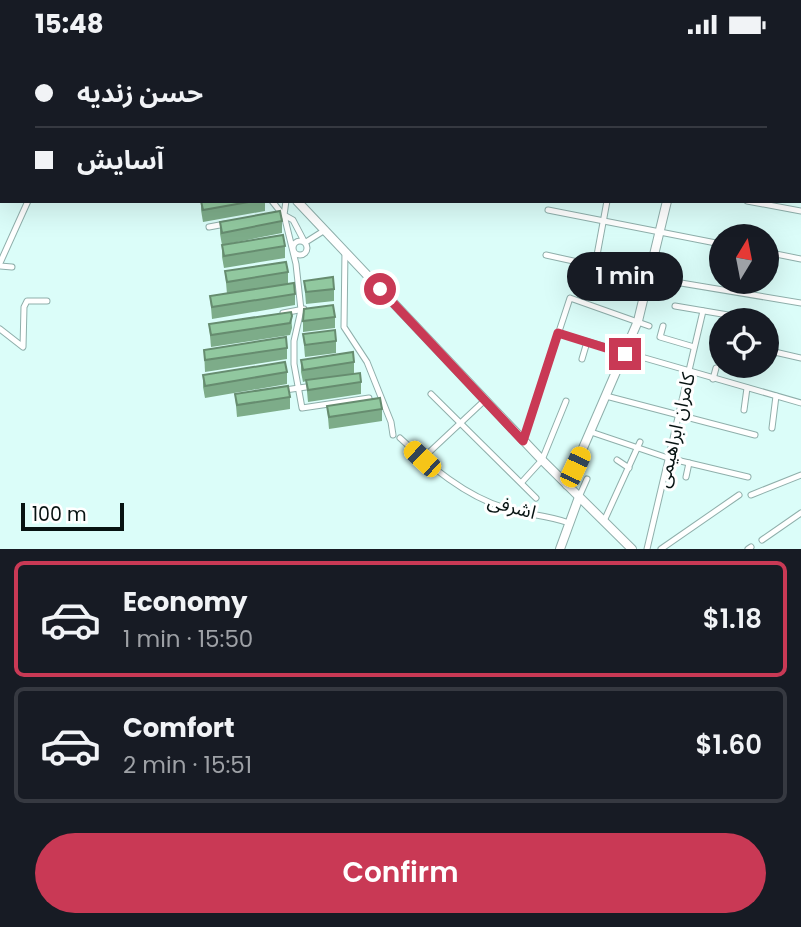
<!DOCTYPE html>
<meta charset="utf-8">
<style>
:root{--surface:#171b24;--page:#242831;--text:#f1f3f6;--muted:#9ea1a6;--line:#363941;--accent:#c93955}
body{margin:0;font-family:Poppins,"Noto Sans Arabic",sans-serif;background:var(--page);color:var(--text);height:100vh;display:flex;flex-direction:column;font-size:26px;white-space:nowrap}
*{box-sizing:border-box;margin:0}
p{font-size:23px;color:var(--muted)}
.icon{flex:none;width:38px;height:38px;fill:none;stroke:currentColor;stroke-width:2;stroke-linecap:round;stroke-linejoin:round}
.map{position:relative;height:500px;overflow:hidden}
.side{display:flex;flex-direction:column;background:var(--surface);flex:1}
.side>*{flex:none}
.banner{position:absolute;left:0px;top:0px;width:802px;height:154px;box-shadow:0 7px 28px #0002;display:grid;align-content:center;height:154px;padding:0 35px;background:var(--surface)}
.needle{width:46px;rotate:10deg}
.fabs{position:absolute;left:709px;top:175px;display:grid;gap:14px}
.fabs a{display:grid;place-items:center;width:70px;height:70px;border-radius:50%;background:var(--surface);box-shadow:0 7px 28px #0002;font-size:35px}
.scale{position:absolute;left:21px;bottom:18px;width:103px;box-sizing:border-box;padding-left:7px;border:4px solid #071312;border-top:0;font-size:19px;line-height:24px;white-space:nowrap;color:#071312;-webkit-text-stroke:5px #fff;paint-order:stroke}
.end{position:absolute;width:32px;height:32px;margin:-16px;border:9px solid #c93955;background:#fff;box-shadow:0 0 0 4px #fff}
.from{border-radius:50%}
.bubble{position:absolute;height:49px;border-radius:24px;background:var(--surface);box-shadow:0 7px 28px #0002;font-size:23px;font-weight:600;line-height:49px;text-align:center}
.car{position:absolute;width:21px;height:42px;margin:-21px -10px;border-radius:9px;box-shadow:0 0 5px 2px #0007;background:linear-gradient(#f5c518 24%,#345 0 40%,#f5c518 0 76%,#345 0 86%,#f5c518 0)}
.banner b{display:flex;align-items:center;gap:24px;height:66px;font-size:26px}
.banner b+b{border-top:2px solid var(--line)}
.banner i{width:18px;height:18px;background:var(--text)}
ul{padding:12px 0 0;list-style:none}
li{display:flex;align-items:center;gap:21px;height:116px;margin:0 14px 10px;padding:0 21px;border:4px solid var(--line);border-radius:10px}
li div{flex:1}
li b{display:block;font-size:26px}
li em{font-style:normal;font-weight:600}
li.current{border-color:var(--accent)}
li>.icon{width:63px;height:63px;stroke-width:1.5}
.button{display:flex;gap:14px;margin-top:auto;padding:14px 35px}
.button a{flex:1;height:80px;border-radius:42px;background:var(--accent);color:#fff;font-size:28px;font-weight:600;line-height:80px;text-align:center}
.status{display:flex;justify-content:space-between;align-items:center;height:49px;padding:0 35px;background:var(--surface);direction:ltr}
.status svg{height:19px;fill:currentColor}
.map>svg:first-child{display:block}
</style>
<div class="status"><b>15:48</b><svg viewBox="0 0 49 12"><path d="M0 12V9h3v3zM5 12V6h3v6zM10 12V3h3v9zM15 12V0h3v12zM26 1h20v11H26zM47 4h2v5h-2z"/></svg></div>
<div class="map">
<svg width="801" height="500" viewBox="0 0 801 500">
<rect width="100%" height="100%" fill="#dbfdf9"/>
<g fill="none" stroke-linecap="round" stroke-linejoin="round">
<!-- street casing -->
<g stroke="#8fafab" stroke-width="7">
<g id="street">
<polyline points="613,2 613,0"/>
<polyline points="800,37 801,37"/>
<polyline points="800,70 801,70"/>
<polyline points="800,80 801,74"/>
<polyline points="800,115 801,116"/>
<polyline points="272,152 283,166"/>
<polyline points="286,152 284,166 296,215 301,261 294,292 294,315 302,359 369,349"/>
<polyline points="747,152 801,162"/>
<polyline points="548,161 721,195"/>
<polyline points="284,166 293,171 304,192"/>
<polyline points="209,178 225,175"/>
<circle cx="300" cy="199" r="7"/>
<polyline points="306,193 325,181"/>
<polyline points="345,202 344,278 367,313 391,373 393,386"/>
<polyline points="766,203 801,210"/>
<polyline points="546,206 651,229 801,254"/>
<polyline points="0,214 28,152"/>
<polyline points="0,217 12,218"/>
<polyline points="595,217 607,152"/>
<polyline points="675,257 728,266"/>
<polyline points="283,264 304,260"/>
<polyline points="663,277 660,288 694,298"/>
<polyline points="0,280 23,298 24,258 27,252 47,252"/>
<polyline points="558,284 801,354"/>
<polyline points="718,289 721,290"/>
<polyline points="766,301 801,309"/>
<polyline points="582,310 587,293"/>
<polyline points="713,330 716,319"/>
<polyline points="285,341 313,337"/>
<polyline points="431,345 536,449"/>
<polyline points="606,347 755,386"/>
<polyline points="744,361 747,339"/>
<polyline points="772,379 776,347"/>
<polyline points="591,383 668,409 748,428"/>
<path d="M400,389C430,417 465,447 505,459C526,466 548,466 569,474"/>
<polyline points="523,392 570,249 649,277"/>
<polyline points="422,410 485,351"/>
<polyline points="617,411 629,419"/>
<polyline points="686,428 689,414"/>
<polyline points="522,433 542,411 566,352"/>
<polyline points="751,446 801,426"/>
<polyline points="579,448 587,430"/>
<polyline points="604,472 640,393"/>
<polyline points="762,491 801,464"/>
<polyline points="647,500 703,262"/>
<polyline points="661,500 739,446"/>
<polyline points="748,500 751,498"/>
</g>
</g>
<!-- secondary casing -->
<g stroke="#8fafab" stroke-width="10">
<g id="secondary">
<polyline points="694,2 694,0"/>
<polyline points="297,152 542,411 632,500"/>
<polyline points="567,436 638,272 667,152"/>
<polyline points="560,500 579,448"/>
</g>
</g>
<!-- primary casing -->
<g stroke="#8fafab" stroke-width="10">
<g id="primary">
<polyline points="157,0 157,2"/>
<polyline points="116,2 122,0"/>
<polyline points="189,2 189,0"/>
<polyline points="209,2 215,0"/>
<polyline points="0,31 2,30"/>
<polyline points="0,45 2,44"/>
</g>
</g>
<!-- street -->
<use href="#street" stroke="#fff" stroke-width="5"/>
<!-- secondary -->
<use href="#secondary" stroke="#fff" stroke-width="8"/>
<!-- primary -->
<use href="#primary" stroke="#fff" stroke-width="9"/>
</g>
<!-- wall -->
<g fill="#7dac89">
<polygon points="201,152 265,152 265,162 203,173 201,161"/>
<polygon points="282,172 282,184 222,196 220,185 220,173"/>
<polygon points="222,196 285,197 285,209 224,219 222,208"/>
<polygon points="225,222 288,223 288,234 295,245 295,256 212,270 210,247 227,245"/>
<polygon points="304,232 334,240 334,252 306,255"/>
<polygon points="291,263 292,279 290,286 211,298 209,275"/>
<polygon points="335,268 335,279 303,283 303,272"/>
<polygon points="303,285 336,292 336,304 305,308"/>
<polygon points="287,299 287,310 205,323 204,301"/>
<polygon points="301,311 354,313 354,325 361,333 361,345 308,353 306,332 303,333 301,323"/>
<polygon points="287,323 287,335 205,349 203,338 203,326"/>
<polygon points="235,345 290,348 290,360 237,368"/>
<polygon points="327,357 382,360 382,372 329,380"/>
</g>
<!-- building -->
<g fill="#91c89f" stroke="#668c6f" stroke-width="2">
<polygon points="201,152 254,152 203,161"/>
<polygon points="280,162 282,172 222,184 220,173"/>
<polygon points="283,186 285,197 224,207 222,196"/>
<polygon points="286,213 288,223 227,233 225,222"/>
<polygon points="333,228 334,240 306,243 304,232"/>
<polygon points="294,234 295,245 212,258 210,247"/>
<polygon points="333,256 335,268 303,272 304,260"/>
<polygon points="291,263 292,267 290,274 211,286 209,275"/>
<polygon points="335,281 336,292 305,296 303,285"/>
<polygon points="286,288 287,299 205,311 204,301"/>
<polygon points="353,303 354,313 303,321 301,311"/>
<polygon points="285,313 287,323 205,337 203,326"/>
<polygon points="360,324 361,333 308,341 306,331"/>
<polygon points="288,337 290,348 237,356 235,345"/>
<polygon points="380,349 382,360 329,368 327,357"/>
</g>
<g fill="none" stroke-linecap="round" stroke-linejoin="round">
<!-- route -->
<polyline stroke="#c93955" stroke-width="9" points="380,240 523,392 558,284 625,305"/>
</g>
<g text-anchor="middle" stroke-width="6" stroke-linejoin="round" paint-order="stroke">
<!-- street labels -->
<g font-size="19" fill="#071312" stroke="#fff">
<text transform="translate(675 381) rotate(-77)" y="7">کامران ابراهیمی</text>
<text transform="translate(512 457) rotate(15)" y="7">اشرفی</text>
</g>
</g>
</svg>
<div class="fabs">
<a><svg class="needle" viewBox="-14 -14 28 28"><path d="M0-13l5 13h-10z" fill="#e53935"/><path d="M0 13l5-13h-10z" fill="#9ea1a6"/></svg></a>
<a><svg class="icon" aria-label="locate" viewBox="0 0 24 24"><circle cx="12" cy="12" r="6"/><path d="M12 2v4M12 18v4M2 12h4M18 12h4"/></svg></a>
</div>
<div class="scale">100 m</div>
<i class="end from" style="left:380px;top:240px"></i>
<i class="end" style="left:625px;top:305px"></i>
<div class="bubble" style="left:567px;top:203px;width:116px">1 min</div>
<i class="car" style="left:422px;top:410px;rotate:313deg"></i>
<i class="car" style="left:575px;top:418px;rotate:25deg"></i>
<div class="banner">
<b><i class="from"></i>حسن زندیه</b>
<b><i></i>آسایش</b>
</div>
</div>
<section class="side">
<ul>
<li class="current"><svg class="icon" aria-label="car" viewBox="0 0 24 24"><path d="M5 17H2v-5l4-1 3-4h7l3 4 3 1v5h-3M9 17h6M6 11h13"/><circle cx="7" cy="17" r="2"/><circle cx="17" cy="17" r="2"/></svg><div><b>Economy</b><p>1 min · 15:50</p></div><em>$1.18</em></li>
<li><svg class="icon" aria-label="car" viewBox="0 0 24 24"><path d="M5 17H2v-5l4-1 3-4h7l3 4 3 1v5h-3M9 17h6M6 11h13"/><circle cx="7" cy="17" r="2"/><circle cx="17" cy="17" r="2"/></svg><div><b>Comfort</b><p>2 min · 15:51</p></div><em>$1.60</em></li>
</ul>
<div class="button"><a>Confirm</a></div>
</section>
